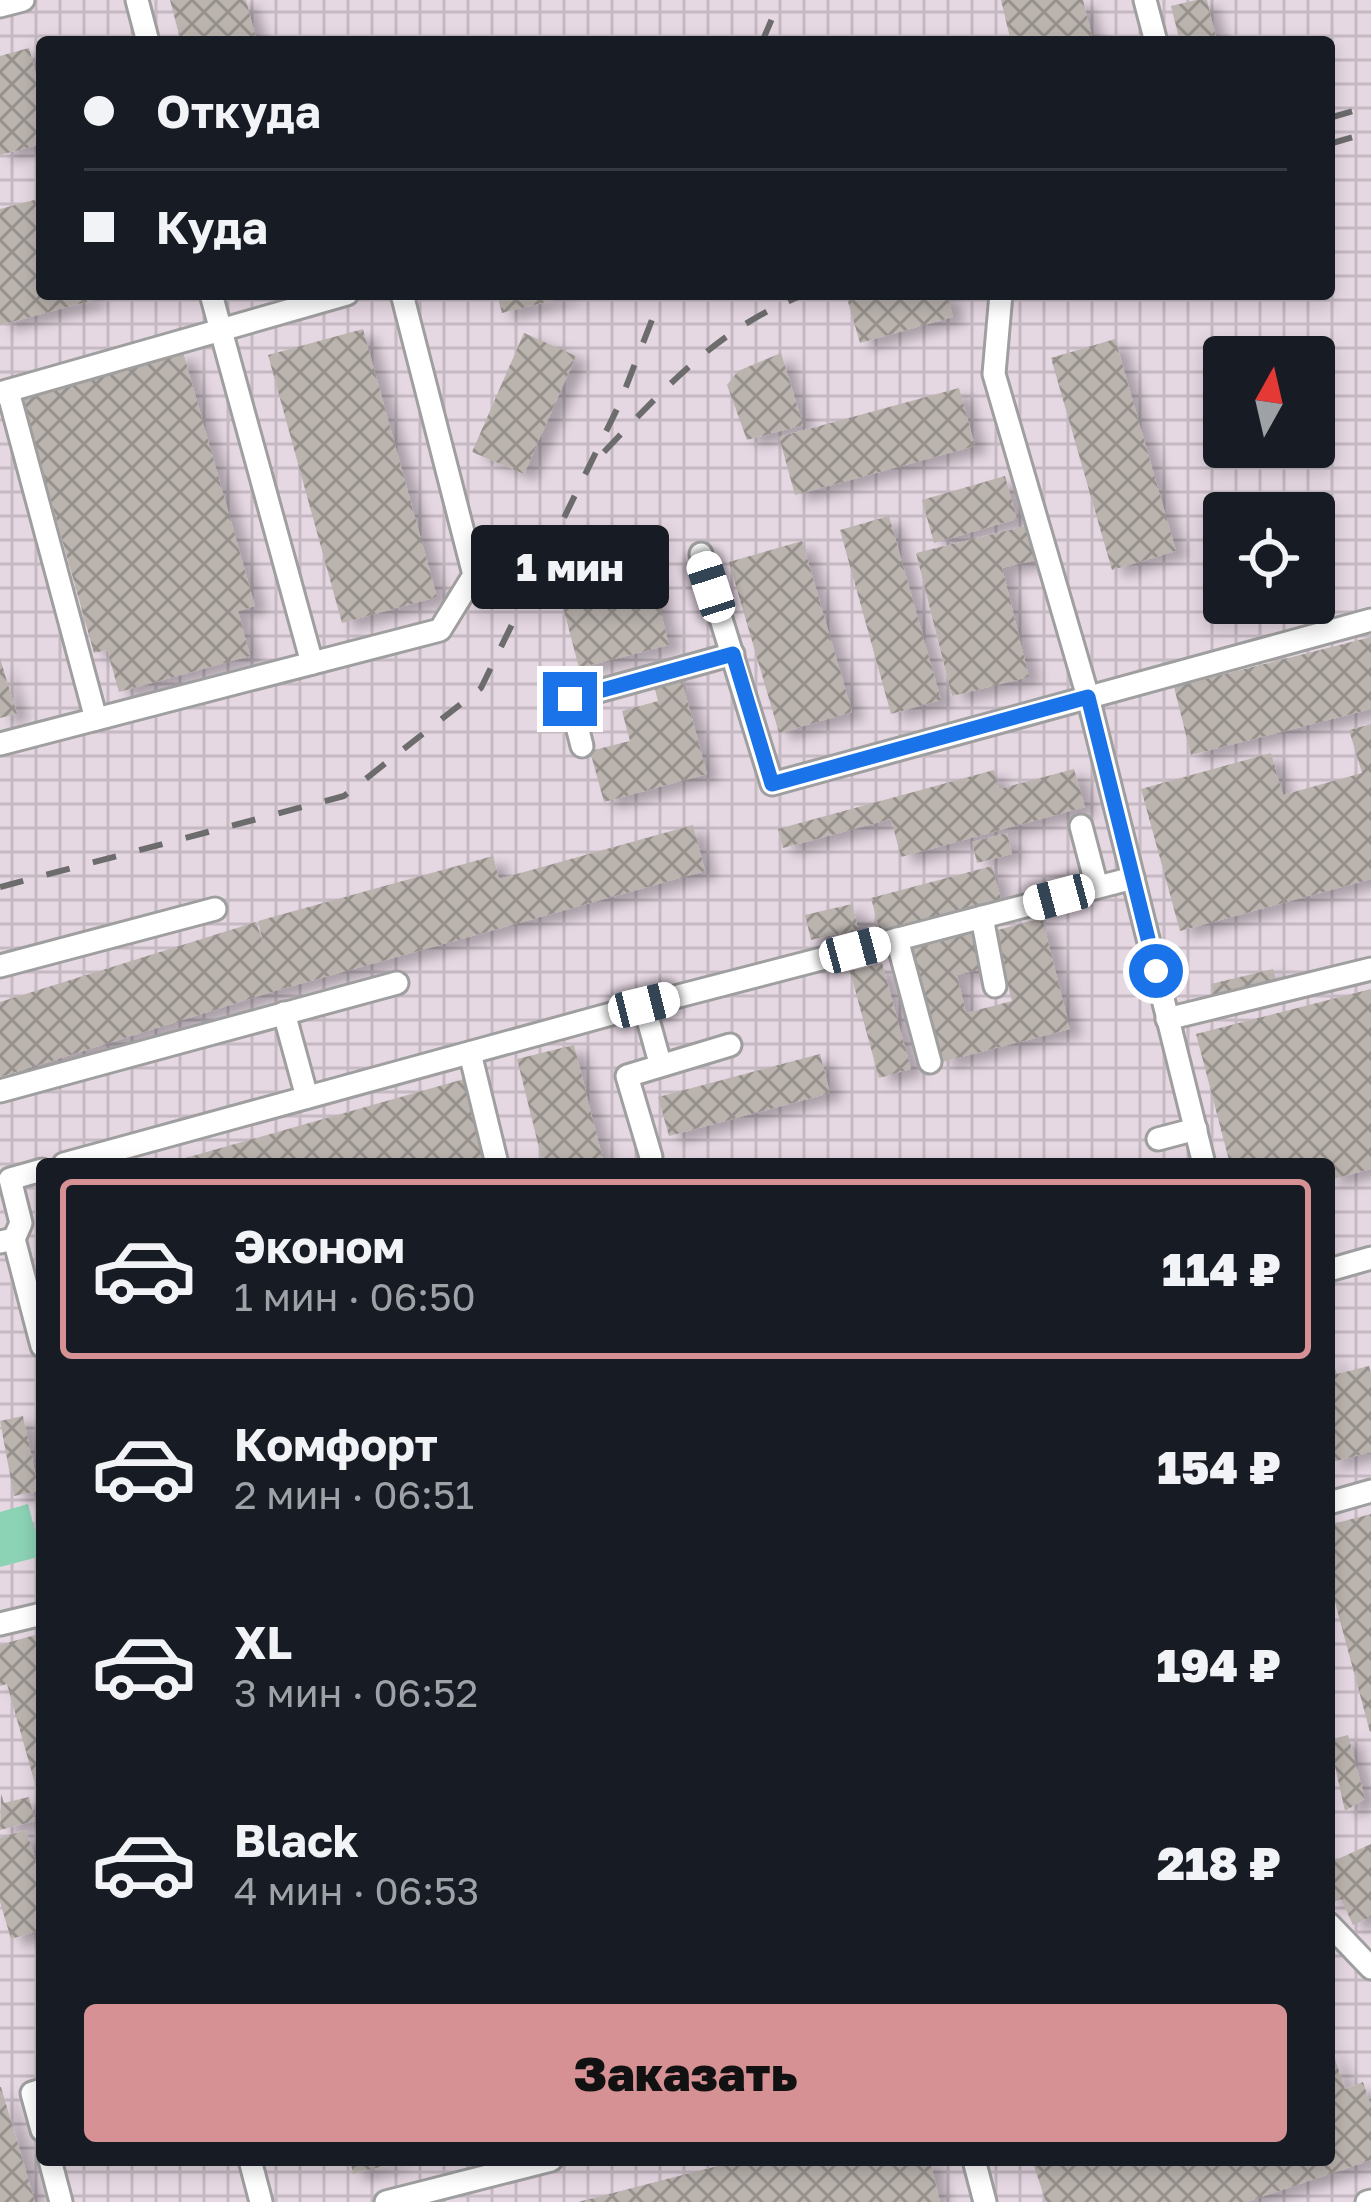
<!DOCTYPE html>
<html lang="ru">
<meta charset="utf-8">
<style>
:root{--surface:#171b24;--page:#20242c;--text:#f1f3f6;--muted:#9ea1a6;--line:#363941;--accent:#d59194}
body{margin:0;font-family:"Golos Text",sans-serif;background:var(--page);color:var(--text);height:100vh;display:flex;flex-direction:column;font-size:45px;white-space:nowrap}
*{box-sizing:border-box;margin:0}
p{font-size:39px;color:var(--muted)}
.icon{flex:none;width:66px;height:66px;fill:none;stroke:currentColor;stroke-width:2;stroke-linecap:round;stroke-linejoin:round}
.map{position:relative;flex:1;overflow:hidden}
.details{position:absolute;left:36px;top:1158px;width:1299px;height:1008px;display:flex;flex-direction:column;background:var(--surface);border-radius:12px;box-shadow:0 6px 18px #0003}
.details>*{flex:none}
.hud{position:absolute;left:36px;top:36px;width:1299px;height:264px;border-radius:12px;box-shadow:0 6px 18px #0003;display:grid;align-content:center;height:264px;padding:0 48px;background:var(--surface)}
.needle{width:78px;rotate:8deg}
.tools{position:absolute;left:1203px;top:336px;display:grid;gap:24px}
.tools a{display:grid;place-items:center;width:132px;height:132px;border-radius:12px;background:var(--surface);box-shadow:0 6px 18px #0003;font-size:60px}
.end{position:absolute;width:54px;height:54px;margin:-27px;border:15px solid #1a73e8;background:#fff;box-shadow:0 0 0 6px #fff}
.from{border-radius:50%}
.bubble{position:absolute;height:84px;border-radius:12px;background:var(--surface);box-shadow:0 6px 18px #0003;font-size:39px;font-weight:800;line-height:84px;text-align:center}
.car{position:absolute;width:36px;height:72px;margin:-36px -18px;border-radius:15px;box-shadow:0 0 9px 3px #0007;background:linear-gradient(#fff 24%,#345 0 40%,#fff 0 76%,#345 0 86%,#fff 0)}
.hud b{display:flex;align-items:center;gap:42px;height:114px;font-size:45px}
.hud b+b{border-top:3px solid var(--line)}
.hud i{width:30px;height:30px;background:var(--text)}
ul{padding:21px 0 0;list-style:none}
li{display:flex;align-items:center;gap:36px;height:180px;margin:0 24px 18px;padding:0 24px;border:6px solid transparent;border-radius:12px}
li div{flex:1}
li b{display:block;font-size:45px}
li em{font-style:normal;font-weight:800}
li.on{border-color:var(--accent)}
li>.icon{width:108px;height:108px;stroke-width:1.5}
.action{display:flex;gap:24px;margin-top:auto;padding:24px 48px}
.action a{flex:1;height:138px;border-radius:12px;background:var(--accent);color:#111;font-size:48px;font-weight:800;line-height:138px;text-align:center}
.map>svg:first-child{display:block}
</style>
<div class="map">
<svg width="1371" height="2202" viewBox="0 0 1371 2202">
<defs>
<pattern id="industrial-grid" width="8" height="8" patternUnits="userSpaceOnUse" patternTransform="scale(3)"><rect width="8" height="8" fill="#e6d8e3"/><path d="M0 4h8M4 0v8" fill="none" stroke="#c5b9c2"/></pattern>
<pattern id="building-cross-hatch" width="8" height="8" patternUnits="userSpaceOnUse" patternTransform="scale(3)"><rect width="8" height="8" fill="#bab3ae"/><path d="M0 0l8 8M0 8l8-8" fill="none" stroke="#97918d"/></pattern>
<filter id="shadow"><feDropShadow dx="12" dy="7" stdDeviation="6" flood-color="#0004"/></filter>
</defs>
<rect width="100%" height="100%" fill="#edeae5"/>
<!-- industrial -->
<path fill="url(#industrial-grid)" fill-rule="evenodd" d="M0,0H1371V2202H0ZM42,42H1329V294H42ZM1224,357H1314V447H1224ZM1224,513H1314V603H1224ZM42,1164H1329V2160H42Z"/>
<!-- pitch -->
<polygon fill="#8cd3b6" points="28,1504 42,1556 0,1567 0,1512"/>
<!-- building -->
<g fill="url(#building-cross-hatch)" filter="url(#shadow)">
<polygon points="170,0 246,0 257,42 181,42"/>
<polygon points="1001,0 1083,0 1093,42 1011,42"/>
<polygon points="1196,0 1207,0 1217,42 1180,42 1171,6"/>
<polygon points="29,48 42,97 42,144 0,155 0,56"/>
<polygon points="42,198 42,294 93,294 94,300 0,325 0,209"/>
<polygon points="497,294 570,294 570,296 502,313"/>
<polygon points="947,294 953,317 860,343 846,295"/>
<polygon points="363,329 437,597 342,623 268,355"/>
<polygon points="524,333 576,356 524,474 472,452"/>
<polygon points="1115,339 1176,551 1112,570 1051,358"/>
<polygon points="183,352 255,606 238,611 250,656 119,692 107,650 94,653 22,397"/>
<polygon points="781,353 803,425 747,440 727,385 738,371"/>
<polygon points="959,388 975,446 795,495 779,437"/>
<polygon points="1005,476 1017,519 934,543 922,500"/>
<polygon points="889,516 941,700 891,714 840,530"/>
<polygon points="1026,526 1035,560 1002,568 1029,677 952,696 916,553"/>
<polygon points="802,541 852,712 779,733 729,562"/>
<polygon points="651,572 669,645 579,668 560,595"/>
<polygon points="1371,637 1371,709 1191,755 1174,687"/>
<polygon points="0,658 17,714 0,718"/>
<polygon points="680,674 707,774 604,802 590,751 630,741 622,711 658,701 653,681"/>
<polygon points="1371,724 1371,879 1180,931 1141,789 1271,753 1283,795 1362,773 1349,730"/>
<polygon points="1074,769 1085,807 901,857 891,819 783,848 778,829 994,770 999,789"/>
<polygon points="693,825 705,871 278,990 0,1077 0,1002 256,922 265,949 258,921 493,856 499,879"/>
<polygon points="1007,833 1012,854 977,863 972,842"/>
<polygon points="992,866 1001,899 880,931 871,898"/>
<polygon points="852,904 858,929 811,940 805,915"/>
<polygon points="1042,918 1070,1029 942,1062 913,949 976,932 986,968 957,975 966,1013 1012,1001 994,931"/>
<polygon points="882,963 911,1069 879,1078 850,971"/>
<polygon points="1273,969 1276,979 1213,995 1211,984"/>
<polygon points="1371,989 1371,1169 1329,1180 1329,1164 1230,1164 1196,1034"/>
<polygon points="574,1045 604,1164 543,1164 517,1059"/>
<polygon points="820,1054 830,1093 669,1136 658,1097"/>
<polygon points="464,1079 488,1164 168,1164 168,1163"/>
<polygon points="1329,1350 1337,1374 1369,1366 1371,1374 1371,1452 1329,1463"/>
<polygon points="23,1416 39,1491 14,1496 0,1421"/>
<polygon points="1371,1514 1371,1731 1370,1732 1329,1580 1329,1525"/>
<polygon points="42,1633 42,1804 41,1805 7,1684 0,1686 0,1645"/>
<polygon points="1348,1735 1365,1799 1345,1811 1329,1740"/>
<polygon points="1,1793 4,1803 29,1797 35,1821 0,1830"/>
<polygon points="26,1830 42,1882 42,1930 11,1939 0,1902 0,1838"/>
<polygon points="1371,1844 1371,1917 1353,1925 1341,1899 1329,1904 1329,1863"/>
<polygon points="1330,2044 1345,2089 1363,2082 1371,2106 1371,2160 1246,2202 1046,2202 1032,2160 1329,2160"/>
<polygon points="0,2087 1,2087 35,2202 0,2202"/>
<polygon points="350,2160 400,2160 400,2162 353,2174"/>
<polygon points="741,2160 930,2160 940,2202 578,2202"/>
</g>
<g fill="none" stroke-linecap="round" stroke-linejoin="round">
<!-- minor casing -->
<g stroke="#9f9f9f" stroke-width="27">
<g id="minor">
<polyline points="137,0 148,42"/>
<polyline points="1145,0 1156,42"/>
<polyline points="0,6 23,0"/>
<polyline points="211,294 312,663"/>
<polyline points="1001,294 994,374 1088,697 1204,1164"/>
<polyline points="8,391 96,719"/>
<polyline points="0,393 347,294"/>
<polyline points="701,554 772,784 1371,620"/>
<polyline points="0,744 440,630 474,575 402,294"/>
<polyline points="582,746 570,699 733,654"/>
<polyline points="1081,826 1097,887"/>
<polyline points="982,917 995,986"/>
<polyline points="897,939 930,1062"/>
<polyline points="0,966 215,909"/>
<polyline points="644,1005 660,1063"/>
<polyline points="284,1013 307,1097"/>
<polyline points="1167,1019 1371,969"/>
<polyline points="470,1053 497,1164"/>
<polyline points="0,1091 397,983"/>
<polyline points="1158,1139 1196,1129"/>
<polyline points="651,1157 627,1076 730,1045"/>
<polyline points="64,1164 644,1005 1133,878"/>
<polyline points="14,1239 21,1223 10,1179 42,1170"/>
<polyline points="0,1242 14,1239 42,1346"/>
<polyline points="1329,1270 1371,1258"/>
<polyline points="1329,1503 1371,1491"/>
<polyline points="0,1624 42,1614"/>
<polyline points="1329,1924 1371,1968"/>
<polyline points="42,2090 32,2093 42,2130"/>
<polyline points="50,2160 61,2202"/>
<polyline points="250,2160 261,2202"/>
<polyline points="974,2160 985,2202"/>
<polyline points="386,2202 551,2160"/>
<polyline points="1367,2202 1371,2201"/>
</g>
</g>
<!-- minor -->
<use href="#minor" stroke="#fff" stroke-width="21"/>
<!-- rail -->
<g stroke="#6c6c6c" stroke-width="6" stroke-dasharray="24 24" stroke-linecap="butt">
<polyline points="762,42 780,0"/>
<polyline points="1329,118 1371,106"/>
<polyline points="1329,144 1371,132"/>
<path d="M604,452C666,387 720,326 806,294"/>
<polyline points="0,887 344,796 481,688 619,405 662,294"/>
</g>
</g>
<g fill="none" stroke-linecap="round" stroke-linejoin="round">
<!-- route -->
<polyline stroke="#1a73e8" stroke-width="15" points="570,699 733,654 772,784 1088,697 1156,971"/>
</g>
</svg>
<div class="tools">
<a><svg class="needle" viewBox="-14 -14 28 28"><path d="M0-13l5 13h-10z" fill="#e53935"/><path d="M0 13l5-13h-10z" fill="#9ea1a6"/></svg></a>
<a><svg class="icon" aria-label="locate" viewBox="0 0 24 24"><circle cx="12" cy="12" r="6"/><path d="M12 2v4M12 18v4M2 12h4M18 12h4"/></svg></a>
</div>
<i class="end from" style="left:1156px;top:971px"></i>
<i class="end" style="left:570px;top:699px"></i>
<div class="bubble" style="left:471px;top:525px;width:198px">1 мин</div>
<i class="car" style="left:711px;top:587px;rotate:342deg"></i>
<i class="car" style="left:1059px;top:897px;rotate:255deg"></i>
<i class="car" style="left:855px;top:950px;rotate:75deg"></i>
<i class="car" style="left:644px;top:1005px;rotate:76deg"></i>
<div class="hud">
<b><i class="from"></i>Откуда</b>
<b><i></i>Куда</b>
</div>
<section class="details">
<ul>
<li class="on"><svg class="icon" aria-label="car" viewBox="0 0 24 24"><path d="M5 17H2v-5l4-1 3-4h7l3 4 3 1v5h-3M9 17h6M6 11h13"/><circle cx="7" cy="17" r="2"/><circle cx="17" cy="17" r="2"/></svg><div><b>Эконом</b><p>1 мин · 06:50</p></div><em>114 ₽</em></li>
<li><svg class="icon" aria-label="car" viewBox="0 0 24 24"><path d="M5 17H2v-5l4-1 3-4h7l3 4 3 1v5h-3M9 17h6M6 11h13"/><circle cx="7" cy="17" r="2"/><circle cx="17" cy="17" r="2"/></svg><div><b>Комфорт</b><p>2 мин · 06:51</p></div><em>154 ₽</em></li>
<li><svg class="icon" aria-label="car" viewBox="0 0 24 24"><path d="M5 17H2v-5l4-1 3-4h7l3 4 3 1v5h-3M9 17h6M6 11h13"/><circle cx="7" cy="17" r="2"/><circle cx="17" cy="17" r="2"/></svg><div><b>XL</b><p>3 мин · 06:52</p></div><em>194 ₽</em></li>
<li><svg class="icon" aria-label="car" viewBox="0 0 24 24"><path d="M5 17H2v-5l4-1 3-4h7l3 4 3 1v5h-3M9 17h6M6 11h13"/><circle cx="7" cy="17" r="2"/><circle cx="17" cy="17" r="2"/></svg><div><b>Black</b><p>4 мин · 06:53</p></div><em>218 ₽</em></li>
</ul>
<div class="action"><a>Заказать</a></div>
</section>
</div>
